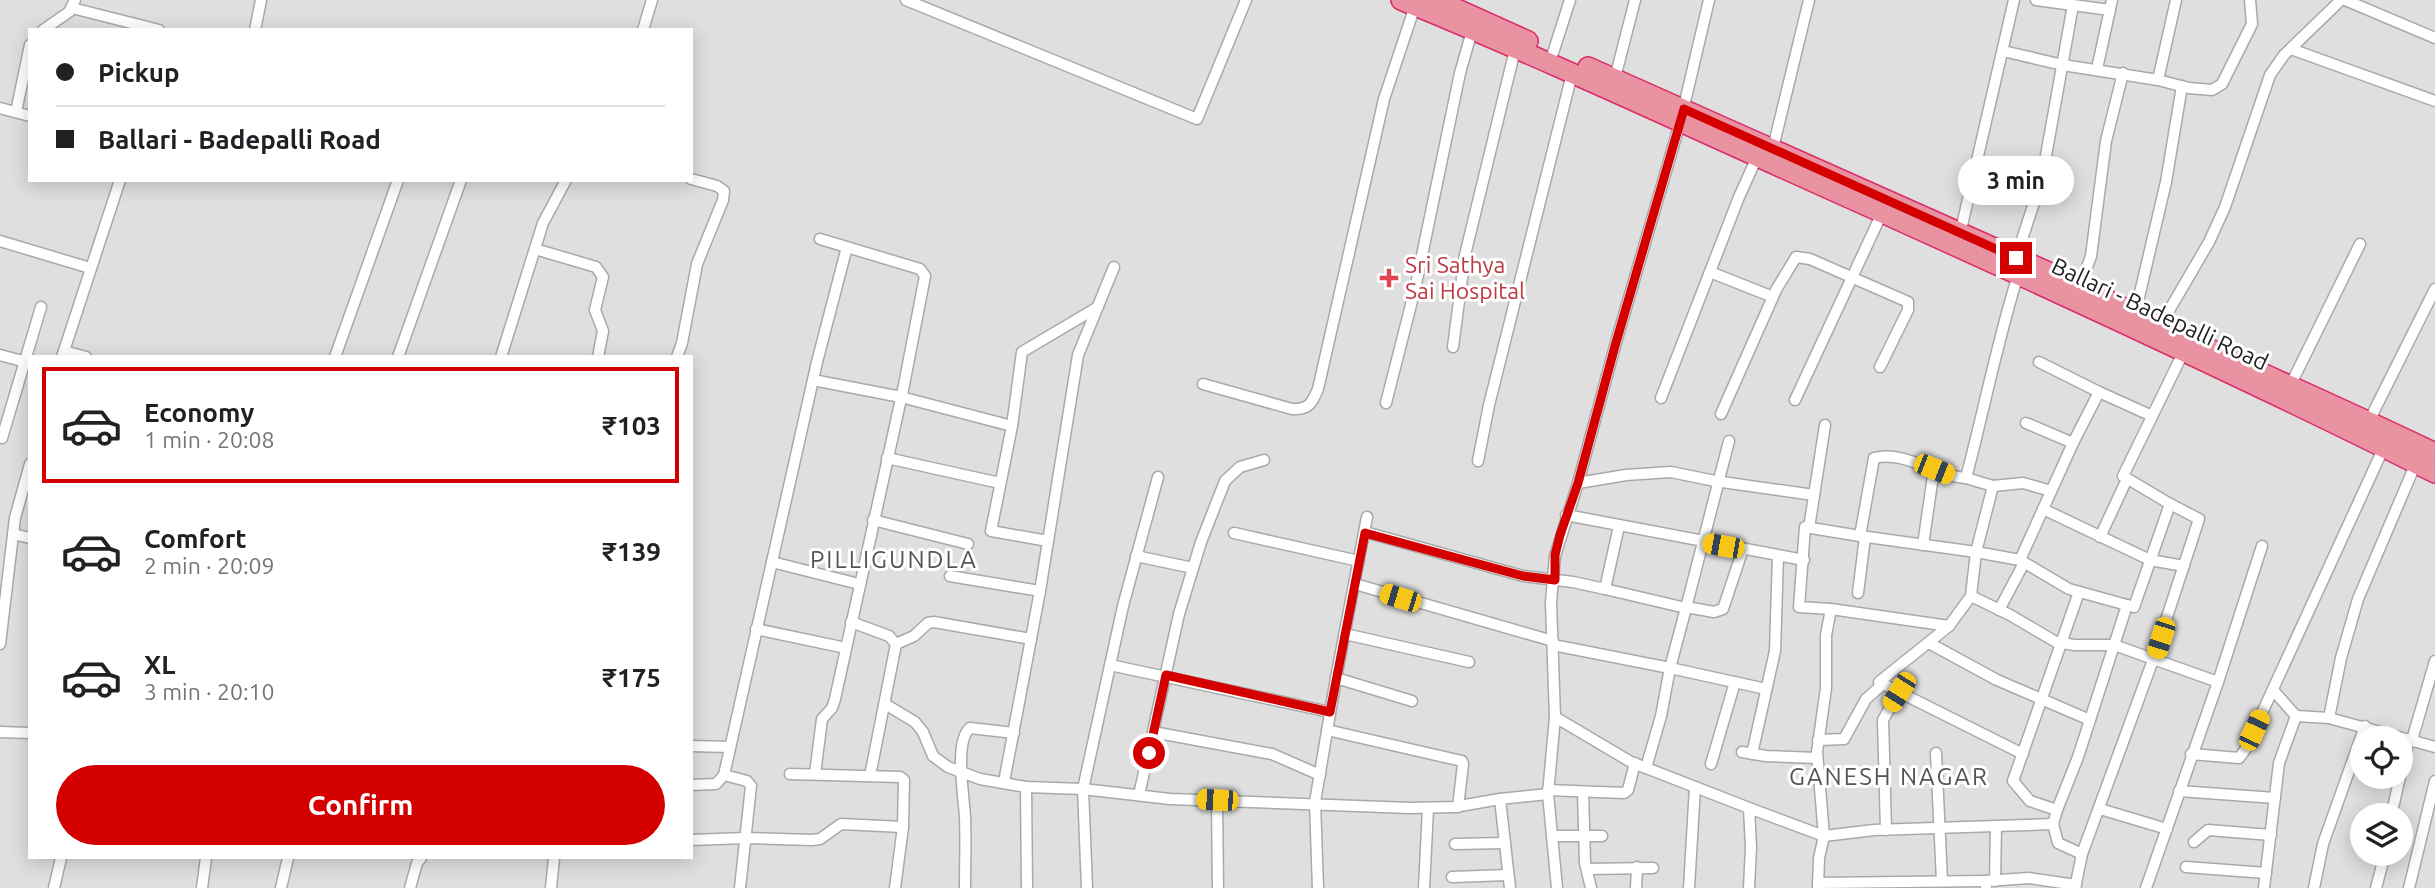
<!DOCTYPE html>
<meta charset="utf-8">
<style>
:root{--surface:#fff;--page:#f2f2f2;--text:#202124;--muted:#757577;--line:#e0e0e0;--accent:#d40000}
body{margin:0;font-family:Ubuntu,sans-serif;background:var(--page);color:var(--text);height:100vh;display:flex;flex-direction:column;font-size:26px;white-space:nowrap}
*{box-sizing:border-box;margin:0}
p{font-size:23px;color:var(--muted)}
.icon{flex:none;width:38px;height:38px;fill:none;stroke:currentColor;stroke-width:2;stroke-linecap:round;stroke-linejoin:round}
.map{position:relative;flex:1;overflow:hidden}
.drawer{position:absolute;left:28px;top:355px;width:665px;height:504px;display:flex;flex-direction:column;background:var(--surface);border-radius:0px;box-shadow:0 4px 18px #0003}
.drawer>*{flex:none}
.banner{position:absolute;left:28px;top:28px;width:665px;height:154px;border-radius:0px;box-shadow:0 4px 18px #0003;display:grid;align-content:center;height:154px;padding:0 28px;background:var(--surface)}
.tools{position:absolute;left:2350px;top:726px;display:grid;gap:14px}
.tools a{display:grid;place-items:center;width:63px;height:63px;border-radius:50%;background:var(--surface);box-shadow:0 4px 18px #0003;font-size:35px}
.end{position:absolute;width:32px;height:32px;margin:-16px;border:9px solid #d40000;background:#fff;box-shadow:0 0 0 4px #fff}
.from{border-radius:50%}
.bubble{position:absolute;height:49px;border-radius:24px;background:var(--surface);box-shadow:0 4px 18px #0003;font-size:23px;font-weight:700;line-height:49px;text-align:center}
.car{position:absolute;width:21px;height:42px;margin:-21px -10px;border-radius:9px;box-shadow:0 0 5px 2px #0007;background:linear-gradient(#f5c518 24%,#345 0 40%,#f5c518 0 76%,#345 0 86%,#f5c518 0)}
.banner b{display:flex;align-items:center;gap:24px;height:66px;font-size:26px}
.banner b+b{border-top:2px solid var(--line)}
.banner i{width:18px;height:18px;background:var(--text)}
ul{padding:12px 0 0;list-style:none}
li{display:flex;align-items:center;gap:21px;height:116px;margin:0 14px 10px;padding:0 14px;border:4px solid transparent;border-radius:0px}
li div{flex:1}
li b{display:block;font-size:26px}
li em{font-style:normal;font-weight:700}
li.on{border-color:var(--accent)}
li>.icon{width:63px;height:63px;stroke-width:1.5}
.cta{display:flex;gap:14px;margin-top:auto;padding:14px 28px}
.cta a{flex:1;height:80px;border-radius:42px;background:var(--accent);color:#fff;font-size:28px;font-weight:700;line-height:80px;text-align:center}
.map>svg:first-child{display:block}
</style>
<div class="map">
<svg width="2435" height="888" viewBox="0 0 2435 888">
<rect width="100%" height="100%" fill="#f2efe9"/>
<!-- residential -->
<path fill="#e0dfdf" fill-rule="evenodd" d="M0,0H2435V888H0ZM30,30H691V180H30ZM30,357H691V858H30ZM2362,738H2401V777H2362ZM2362,816H2401V854H2362Z"/>
<g fill="none" stroke-linecap="round" stroke-linejoin="round">
<!-- street casing -->
<g stroke="#a9a9a9" stroke-width="13">
<g id="street">
<polyline points="906,0 1197,119 1246,0"/>
<polyline points="2036,0 2110,10"/>
<polyline points="2345,0 2435,38"/>
<polyline points="72,8 159,30"/>
<polyline points="43,30 69,12 75,0"/>
<polyline points="255,30 261,0"/>
<polyline points="643,30 652,0"/>
<polyline points="2291,49 2435,101"/>
<polyline points="2003,51 2063,65 2158,80 2189,88 2212,90 2222,84 2252,24 2250,0"/>
<polyline points="1553,53 1570,0"/>
<polyline points="2097,69 2112,0"/>
<polyline points="1615,78 1635,0"/>
<polyline points="2158,80 2176,0"/>
<polyline points="0,108 30,116"/>
<polyline points="16,112 30,45"/>
<polyline points="1773,148 1809,0"/>
<polyline points="1960,234 2014,0"/>
<polyline points="0,241 90,268"/>
<polyline points="535,249 596,267 603,277 595,310 603,331 598,357"/>
<polyline points="2016,258 2042,178 2073,5"/>
<polyline points="1710,272 1773,297"/>
<path d="M2018,275C1997,342 1984,410 1966,478L1993,486L1976,552L1971,596L1949,626L1879,682L2023,754"/>
<polyline points="2080,286 2091,256 2106,141 2123,73"/>
<polyline points="2135,314 2166,182 2182,86"/>
<polyline points="2160,326 2209,242 2225,207 2270,75 2284,55 2341,0"/>
<polyline points="1453,347 1465,255 1515,50"/>
<polyline points="64,351 86,357"/>
<polyline points="0,355 30,363"/>
<polyline points="62,357 120,180"/>
<polyline points="335,357 398,180"/>
<polyline points="398,357 461,180"/>
<polyline points="501,357 543,223 566,180"/>
<polyline points="677,357 682,343 697,264 723,200 724,191 717,186 691,179"/>
<polyline points="2039,362 2099,392"/>
<polyline points="813,380 901,397 1012,426"/>
<path d="M1203,384L1292,409C1309,410 1312,403 1318,389L1384,99L1415,6"/>
<polyline points="2291,384 2360,244"/>
<polyline points="1661,398 1739,197 1757,157"/>
<polyline points="1795,400 1882,213"/>
<polyline points="1386,403 1415,289 1460,73 1472,31"/>
<polyline points="1721,414 1776,290 1796,257 1810,259 1908,302 1908,310 1880,367"/>
<polyline points="2369,421 2435,289"/>
<polyline points="2026,423 2073,443 2099,392 2152,416"/>
<polyline points="2,438 41,307"/>
<polyline points="887,458 1000,483"/>
<polyline points="1478,461 1489,405 1572,74"/>
<polyline points="2416,463 2358,599 2341,658 2329,718 2435,747"/>
<path d="M1966,478C1935,476 1906,450 1874,458L1860,536L1976,552L2020,560L2069,589L2134,607L2170,504L2123,476L2183,353"/>
<polyline points="1578,483 1626,475 1671,472 1715,481 1814,495"/>
<polyline points="1993,486 2023,483 2051,491"/>
<polyline points="2043,509 2150,560 2184,566"/>
<polyline points="1566,515 1804,560"/>
<polyline points="873,520 968,544"/>
<polyline points="1809,528 1825,425"/>
<polyline points="1365,532 1523,576 1573,582 1605,589 1619,526"/>
<polyline points="1234,533 1359,561"/>
<polyline points="13,534 30,538"/>
<polyline points="2100,537 2127,479"/>
<polyline points="1048,541 991,531 1012,426 1022,352 1098,307"/>
<polyline points="1923,545 1934,469"/>
<polyline points="1136,556 1193,568"/>
<polyline points="2020,560 2073,443"/>
<polyline points="772,562 859,584"/>
<polyline points="950,576 1040,591"/>
<polyline points="1355,584 1553,641"/>
<polyline points="1858,593 1865,537"/>
<polyline points="1971,596 2010,615 2056,642 2074,645 2114,645 2218,682 2146,888"/>
<polyline points="1686,607 1714,612 1723,609 1743,549"/>
<polyline points="1686,608 1729,441"/>
<polyline points="1831,609 1799,607 1805,527 1860,536"/>
<polyline points="1999,610 2024,563"/>
<polyline points="851,622 889,636 896,644 870,776"/>
<polyline points="756,629 846,648"/>
<polyline points="1345,634 1469,662"/>
<polyline points="1929,643 1997,680 2090,720"/>
<polyline points="0,644 15,518 30,464"/>
<polyline points="896,644 914,636 928,623 934,622 1031,639"/>
<polyline points="1553,645 1670,668 1686,608 1605,589"/>
<polyline points="1110,665 1330,712"/>
<polyline points="1336,678 1412,701"/>
<polyline points="2218,682 2262,546"/>
<polyline points="2273,690 2296,716"/>
<polyline points="885,704 915,722 923,732 933,756 948,767 980,779 1026,787 1083,789 1170,799 1410,808 1454,807 1500,799"/>
<polyline points="1555,717 1631,762 1749,808"/>
<polyline points="1327,730 1462,761 1463,764 1458,807"/>
<polyline points="0,732 30,733"/>
<polyline points="1153,732 1272,754 1320,775"/>
<polyline points="1818,740 1844,739 1866,699 1883,684"/>
<polyline points="2412,740 2435,661"/>
<polyline points="691,746 730,747"/>
<polyline points="1742,752 1766,756 1817,758"/>
<polyline points="1936,753 1942,881"/>
<polyline points="1752,754 1775,651 1778,556"/>
<polyline points="2191,754 2239,758 2245,750 2384,447"/>
<polyline points="1711,764 1735,682"/>
<polyline points="1646,768 1661,716 1670,668 1766,689"/>
<polyline points="790,774 900,777 904,780 903,827 895,888"/>
<polyline points="815,774 822,719 832,708 835,699 904,385 925,276 920,269 820,239"/>
<polyline points="2401,774 2409,739"/>
<polyline points="724,775 747,781 751,786 740,888"/>
<polyline points="1819,775 1884,775"/>
<polyline points="1004,782 1040,591 1078,355 1114,267"/>
<polyline points="691,785 716,784 724,775 817,362 847,247"/>
<polyline points="1026,787 1027,888"/>
<polyline points="1548,790 1624,793 1628,790 1635,763"/>
<polyline points="2179,791 2275,798"/>
<polyline points="1583,792 1585,863 1591,888"/>
<polyline points="1139,795 1179,614 1201,542 1225,481 1240,467 1264,460"/>
<polyline points="1217,800 1218,888"/>
<polyline points="2100,809 2167,829"/>
<polyline points="2057,810 2078,757 2127,605"/>
<polyline points="2391,816 2400,777"/>
<polyline points="1886,830 1883,720 1899,692"/>
<polyline points="1552,836 1602,836"/>
<polyline points="691,840 746,838 812,840 820,839 841,824 903,827"/>
<polyline points="2194,842 2208,830 2271,835"/>
<polyline points="1455,844 1505,843"/>
<polyline points="2082,854 2153,660 2199,519 2170,504"/>
<polyline points="2186,867 2266,873"/>
<polyline points="1587,869 1653,868"/>
<polyline points="1452,877 1508,875"/>
<polyline points="1995,881 1996,826"/>
<polyline points="1818,883 1986,881"/>
<polyline points="1986,887 1986,881 2029,878 2076,885"/>
<polyline points="54,888 61,858"/>
<polyline points="202,888 206,858"/>
<polyline points="281,888 288,858"/>
<polyline points="410,888 417,863 421,858"/>
<polyline points="551,888 554,858"/>
<path d="M965,888C965,864 966,841 965,817C964,797 954,741 970,728L1014,733"/>
<polyline points="1087,888 1083,789 1123,606 1158,477"/>
<polyline points="1318,888 1315,802 1336,678 1367,517"/>
<polyline points="1424,888 1428,808"/>
<polyline points="1510,888 1500,799 1548,794"/>
<polyline points="1557,888 1548,794 1555,717 1551,603 1555,556 1578,483 1615,346 1680,123 1709,0"/>
<polyline points="1636,888 1637,867"/>
<polyline points="1689,888 1695,787"/>
<polyline points="1749,888 1751,847 1749,808 1824,836 1874,830 2053,824"/>
<polyline points="1818,888 1819,858 1824,836 1817,752 1826,688 1826,635 1831,609 1949,626"/>
<polyline points="2075,888 2082,854 2058,843 2053,824 2057,810 2030,801 2013,781 2079,592"/>
<polyline points="2264,888 2279,763 2296,716 2329,718"/>
<polyline points="2314,888 2323,844 2365,726"/>
<polyline points="2376,888 2385,854"/>
<polyline points="2409,888 2435,781"/>
</g>
</g>
<!-- highway casing -->
<g stroke="#dc2a67" stroke-width="22">
<g id="highway">
<path d="M1401,0C1538,56 1673,119 1809,180C2019,274 2229,370 2435,473"/>
<polyline points="1437,0 1528,41"/>
<path d="M1588,67L2080,286C2196,346 2317,396 2435,453"/>
</g>
</g>
<!-- street -->
<use href="#street" stroke="#fff" stroke-width="10"/>
<!-- highway -->
<use href="#highway" stroke="#e892a2" stroke-width="19"/>
</g>
<g fill="none" stroke-linecap="round" stroke-linejoin="round">
<!-- route -->
<polyline stroke="#d40000" stroke-width="9" points="1149,753 1166,675 1330,712 1365,533 1523,576 1555,580 1555,555 1560,535 1578,483 1615,346 1684,109 2016,258"/>
</g>
<!-- markers -->
<path fill="#e0444e" stroke="#fff" stroke-width="2.5" d="M1385.5 267.5h7v7h7v7h-7v7h-7v-7h-7v-7h7z"/>
<g text-anchor="middle" stroke-width="6" stroke-linejoin="round" paint-order="stroke">
<!-- health labels -->
<g font-size="23" fill="#be3a42" stroke="#fff" text-anchor="start">
<text x="1405" y="273">Sri Sathya<tspan x="1405" dy="26">Sai Hospital</tspan></text>
</g>
<!-- street labels -->
<g font-size="23" fill="#222" stroke="#fff">
<text transform="translate(2160 314) rotate(25)" y="8">Ballari - Badepalli Road</text>
</g>
<!-- neighbourhood labels -->
<g font-size="24" letter-spacing="2" fill="#555" stroke="#fff">
<text x="894" y="568">PILLIGUNDLA</text>
<text x="1889" y="785">GANESH NAGAR</text>
</g>
</g>
</svg>
<div class="tools">
<a><svg class="icon" aria-label="locate" viewBox="0 0 24 24"><circle cx="12" cy="12" r="6"/><path d="M12 2v4M12 18v4M2 12h4M18 12h4"/></svg></a>
<a><svg class="icon" aria-label="layers" viewBox="0 0 24 24"><path d="M12 4l9 5-9 5-9-5zM3 14l9 5 9-5"/></svg></a>
</div>
<i class="end from" style="left:1149px;top:753px"></i>
<i class="end" style="left:2016px;top:258px"></i>
<div class="bubble" style="left:1958px;top:156px;width:116px">3 min</div>
<i class="car" style="left:1934px;top:469px;rotate:112deg"></i>
<i class="car" style="left:1723px;top:546px;rotate:280deg"></i>
<i class="car" style="left:1400px;top:598px;rotate:287deg"></i>
<i class="car" style="left:2161px;top:638px;rotate:198deg"></i>
<i class="car" style="left:1899px;top:692px;rotate:212deg"></i>
<i class="car" style="left:2254px;top:730px;rotate:25deg"></i>
<i class="car" style="left:1217px;top:800px;rotate:272deg"></i>
<div class="banner">
<b><i class="from"></i>Pickup</b>
<b><i></i>Ballari - Badepalli Road</b>
</div>
<section class="drawer">
<ul>
<li class="on"><svg class="icon" aria-label="car" viewBox="0 0 24 24"><path d="M5 17H2v-5l4-1 3-4h7l3 4 3 1v5h-3M9 17h6M6 11h13"/><circle cx="7" cy="17" r="2"/><circle cx="17" cy="17" r="2"/></svg><div><b>Economy</b><p>1 min · 20:08</p></div><em>₹103</em></li>
<li><svg class="icon" aria-label="car" viewBox="0 0 24 24"><path d="M5 17H2v-5l4-1 3-4h7l3 4 3 1v5h-3M9 17h6M6 11h13"/><circle cx="7" cy="17" r="2"/><circle cx="17" cy="17" r="2"/></svg><div><b>Comfort</b><p>2 min · 20:09</p></div><em>₹139</em></li>
<li><svg class="icon" aria-label="car" viewBox="0 0 24 24"><path d="M5 17H2v-5l4-1 3-4h7l3 4 3 1v5h-3M9 17h6M6 11h13"/><circle cx="7" cy="17" r="2"/><circle cx="17" cy="17" r="2"/></svg><div><b>XL</b><p>3 min · 20:10</p></div><em>₹175</em></li>
</ul>
<div class="cta"><a>Confirm</a></div>
</section>
</div>
